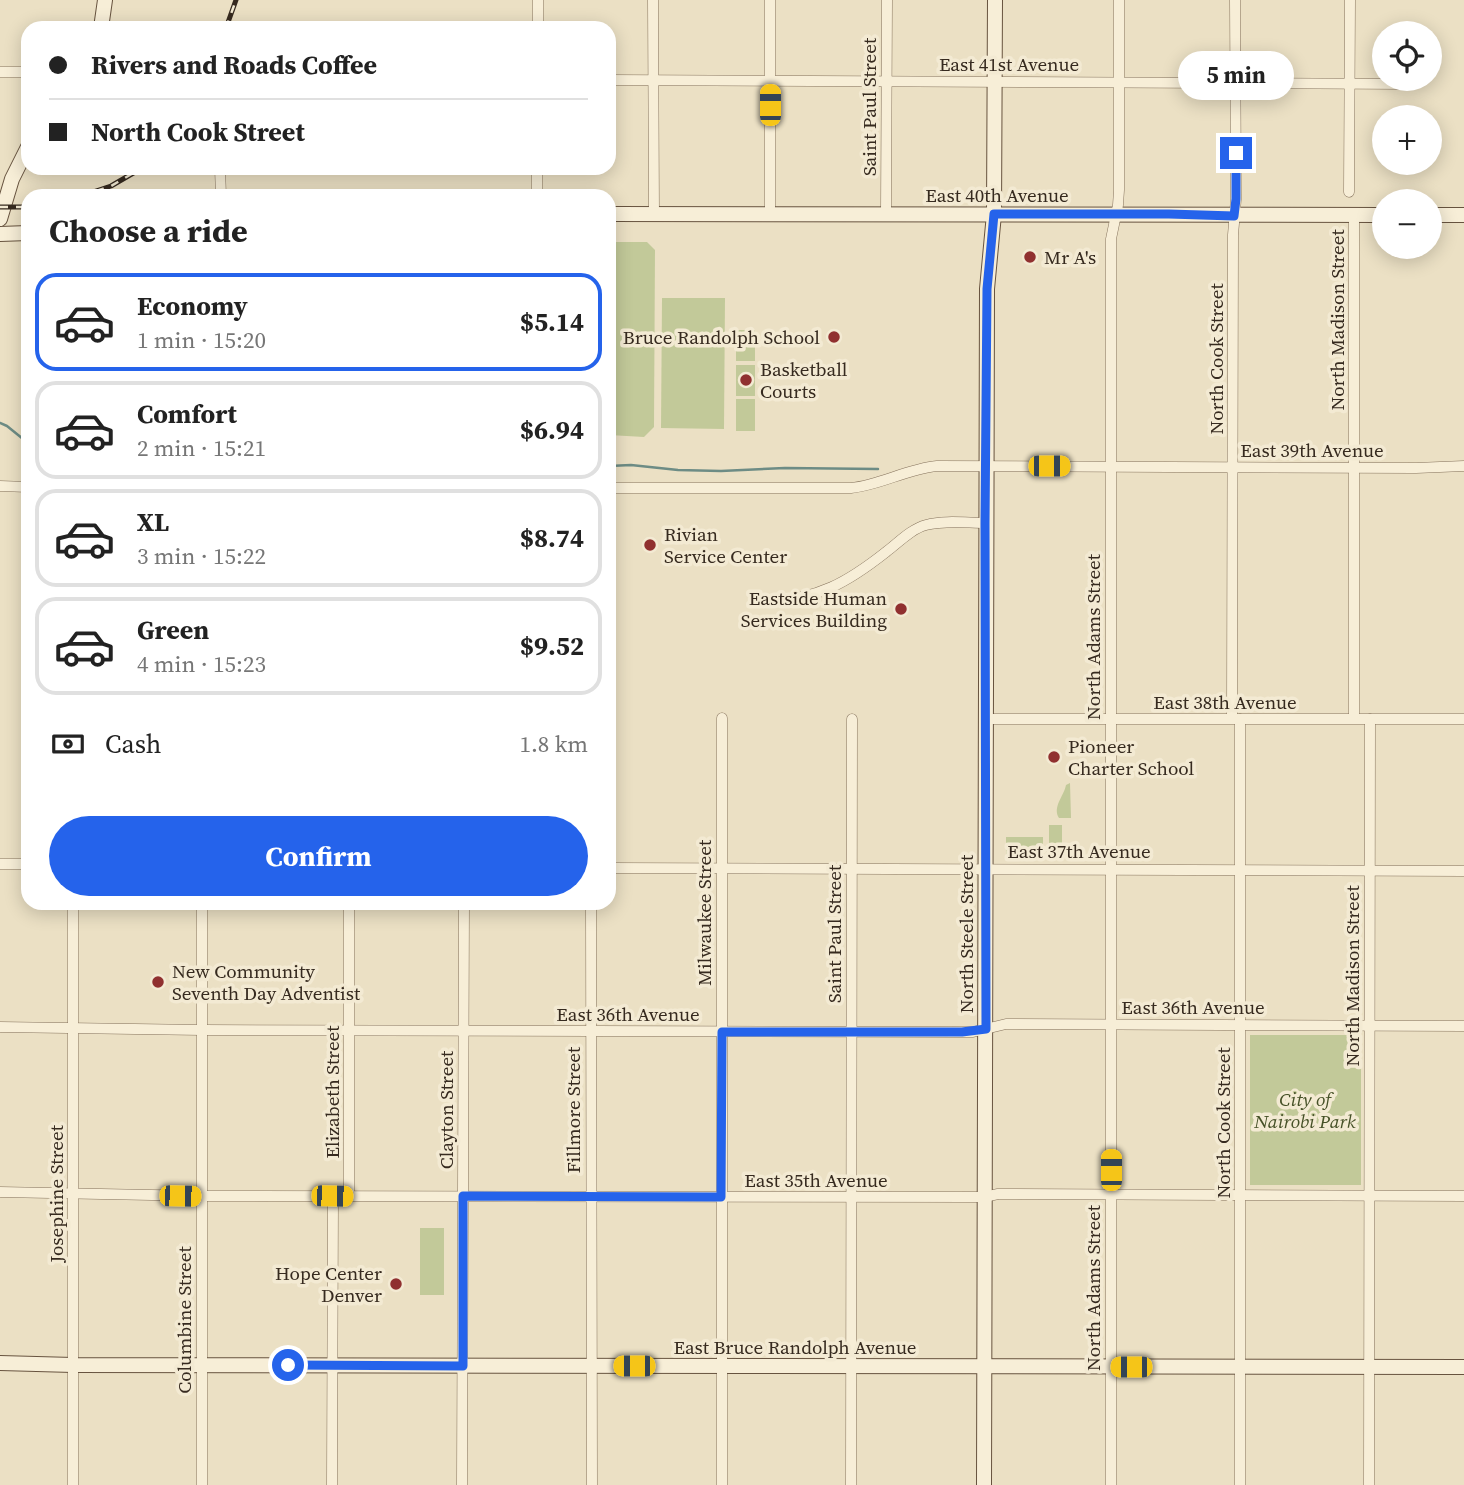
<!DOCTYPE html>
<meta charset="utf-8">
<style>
:root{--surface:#fff;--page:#f2f2f2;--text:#222;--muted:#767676;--line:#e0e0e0;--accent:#2563eb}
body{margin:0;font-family:"Source Serif 4",serif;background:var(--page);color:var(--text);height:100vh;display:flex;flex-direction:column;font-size:26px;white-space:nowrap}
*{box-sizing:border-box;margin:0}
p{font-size:23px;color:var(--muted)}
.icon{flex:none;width:38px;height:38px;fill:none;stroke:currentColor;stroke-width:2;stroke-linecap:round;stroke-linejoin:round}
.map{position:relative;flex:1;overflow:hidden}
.details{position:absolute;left:21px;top:189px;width:595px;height:721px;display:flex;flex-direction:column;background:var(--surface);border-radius:21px;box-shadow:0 4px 18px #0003}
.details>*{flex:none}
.banner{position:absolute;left:21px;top:21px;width:595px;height:154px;border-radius:21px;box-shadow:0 4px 18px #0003;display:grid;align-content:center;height:154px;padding:0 28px;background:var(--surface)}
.tools{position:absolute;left:1372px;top:21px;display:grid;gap:14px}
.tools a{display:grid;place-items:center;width:70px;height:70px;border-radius:50%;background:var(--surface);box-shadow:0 4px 18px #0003;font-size:35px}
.end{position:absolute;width:32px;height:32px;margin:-16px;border:9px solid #2563eb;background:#fff;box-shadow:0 0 0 4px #fff}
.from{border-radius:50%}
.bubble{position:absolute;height:49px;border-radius:24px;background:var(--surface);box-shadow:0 4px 18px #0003;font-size:23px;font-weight:700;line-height:49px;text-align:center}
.car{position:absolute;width:21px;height:42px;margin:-21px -10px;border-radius:9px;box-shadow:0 0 5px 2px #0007;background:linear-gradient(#f5c518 24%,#345 0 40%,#f5c518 0 76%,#345 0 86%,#f5c518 0)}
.banner b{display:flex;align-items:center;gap:24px;height:66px;font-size:26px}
.banner b+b{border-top:2px solid var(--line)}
.banner i{width:18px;height:18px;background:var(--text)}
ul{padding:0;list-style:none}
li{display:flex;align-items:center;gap:21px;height:98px;margin:0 14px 10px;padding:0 14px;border:4px solid var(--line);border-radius:21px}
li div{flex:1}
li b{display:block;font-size:26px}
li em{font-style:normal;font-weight:700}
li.current{border-color:var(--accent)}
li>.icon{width:63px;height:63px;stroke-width:1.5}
h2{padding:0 28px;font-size:32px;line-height:84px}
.pay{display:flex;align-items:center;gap:18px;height:77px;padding:0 28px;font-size:26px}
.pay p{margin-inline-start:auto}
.action{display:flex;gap:14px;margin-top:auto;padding:14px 28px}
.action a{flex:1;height:80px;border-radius:42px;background:var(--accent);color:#fff;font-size:28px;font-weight:700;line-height:80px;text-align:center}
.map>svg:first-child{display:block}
</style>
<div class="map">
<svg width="1464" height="1485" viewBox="0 0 1464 1485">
<rect width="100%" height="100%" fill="#ebe0c4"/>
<!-- green -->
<g fill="#c2c999">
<polygon points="609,242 647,242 655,250 654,427 644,437 609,435"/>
<polygon points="662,298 725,298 724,429 661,428"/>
<rect x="736" y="330" width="19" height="31"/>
<rect x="736" y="365" width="19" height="31"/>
<rect x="736" y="399" width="19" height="32"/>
<path d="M1070,783L1071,818H1059C1052,807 1064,796 1066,785Z"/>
<rect x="1049" y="825" width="13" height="28"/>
<rect x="1006" y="837" width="37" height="19"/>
<rect x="1250" y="1035" width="111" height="150"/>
<rect x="420" y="1228" width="24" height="67"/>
</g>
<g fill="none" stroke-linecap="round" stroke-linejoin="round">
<!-- stream -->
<g stroke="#6d8c85" stroke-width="2.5">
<polyline points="0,423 7,426 28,443"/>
<polyline points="609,466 631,465 678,470 721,471 785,468 878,469"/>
</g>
<!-- street casing -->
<g stroke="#85725c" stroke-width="11">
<g id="street">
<polyline points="653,0 654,214"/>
<polyline points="770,0 770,214"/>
<polyline points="538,28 538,0"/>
<polyline points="0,72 28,72"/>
<polyline points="609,80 1409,84"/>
<polyline points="220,168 221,196"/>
<polyline points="1349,192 1350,0"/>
<polyline points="537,196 537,168"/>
<polyline points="886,214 887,0"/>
<polyline points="0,486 28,487"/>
<path d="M609,488H851C881,485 906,469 937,466L1416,468L1464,466"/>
<path d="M768,601C817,600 848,582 886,552C898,543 911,529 926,525C944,520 967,523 986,523"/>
<polyline points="722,718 722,1485"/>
<polyline points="1232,718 1233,235 1236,199 1235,0"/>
<polyline points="1354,718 1354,215"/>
<polyline points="985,719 1464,719"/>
<polyline points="0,864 28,864"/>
<polyline points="609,868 1464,871"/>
<polyline points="591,903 592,1485"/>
<polyline points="0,1027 202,1030 962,1032 973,1032 1006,1024 1464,1026"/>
<polyline points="0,1192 202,1196 984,1197 998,1194 1464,1196"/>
<polyline points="349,1196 349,903"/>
<polyline points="73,1485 73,903"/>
<polyline points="202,1485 202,903"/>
<polyline points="332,1485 333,1196"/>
<polyline points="462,1485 464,903"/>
<polyline points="851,1485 852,719"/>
<polyline points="1111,1485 1111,239 1118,205 1119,190 1119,0"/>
<polyline points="1240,1485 1240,719"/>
<polyline points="1369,1485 1370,719"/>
</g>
</g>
<!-- secondary casing -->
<g stroke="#67533f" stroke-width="16">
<g id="secondary">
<polyline points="101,28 105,0"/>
<polyline points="609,214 1384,215"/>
<polyline points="1430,215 1464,215"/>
<polyline points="0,219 12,179 28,147"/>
<polyline points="0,234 28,233"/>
<polyline points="0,1363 73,1365 1464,1367"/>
<polyline points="984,1485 987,289 994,214 995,0"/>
</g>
</g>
<!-- street -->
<use href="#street" stroke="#f7eed7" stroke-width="10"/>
<!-- secondary -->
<use href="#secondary" stroke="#f7eed7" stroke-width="14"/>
<!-- rail casing -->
<g stroke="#362a1f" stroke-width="5">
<g id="rail">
<polyline points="226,28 236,0"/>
<polyline points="81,196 111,186 142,168"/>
<polyline points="0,207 28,207"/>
</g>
</g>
<!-- rail -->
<use href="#rail" stroke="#f3ead3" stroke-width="2.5" stroke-dasharray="8" stroke-linecap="butt"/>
</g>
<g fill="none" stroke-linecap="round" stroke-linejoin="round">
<!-- route -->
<polyline stroke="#2563eb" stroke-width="9" points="288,1365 463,1366 463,1196 721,1197 722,1032 962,1032 986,1029 985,523 987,289 994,214 1169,214 1234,216 1236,199 1236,153"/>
</g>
<!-- markers -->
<g fill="#90302f" stroke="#f3ead3" stroke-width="2.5">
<circle cx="1030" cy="257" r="7"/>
<circle cx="834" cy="337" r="7"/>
<circle cx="746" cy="380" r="7"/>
<circle cx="650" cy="545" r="7"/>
<circle cx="901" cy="609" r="7"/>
<circle cx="1054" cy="757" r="7"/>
<circle cx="158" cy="982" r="7"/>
<circle cx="396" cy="1284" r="7"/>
</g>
<g text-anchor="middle" stroke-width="7" stroke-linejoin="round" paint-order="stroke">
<!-- street labels -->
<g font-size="19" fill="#362a1f" stroke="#f3ead3">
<text x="1009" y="71">East 41st Avenue</text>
<text transform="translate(869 107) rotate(-90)" y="7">Saint Paul Street</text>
<text x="997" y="202">East 40th Avenue</text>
<text transform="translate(1337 320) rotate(-90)" y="7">North Madison Street</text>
<text transform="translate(1216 359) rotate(-90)" y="7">North Cook Street</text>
<text x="1312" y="457">East 39th Avenue</text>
<text transform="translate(1093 637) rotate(-90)" y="7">North Adams Street</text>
<text x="1225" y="709">East 38th Avenue</text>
<text x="1079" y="858">East 37th Avenue</text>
<text transform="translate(704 913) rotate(-90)" y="7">Milwaukee Street</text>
<text transform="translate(834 934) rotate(-90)" y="7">Saint Paul Street</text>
<text transform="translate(966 934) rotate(-90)" y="7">North Steele Street</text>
<text transform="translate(1352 976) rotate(-90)" y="7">North Madison Street</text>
<text x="1193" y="1014">East 36th Avenue</text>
<text x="628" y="1021">East 36th Avenue</text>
<text transform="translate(332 1092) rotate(-90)" y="7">Elizabeth Street</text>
<text transform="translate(446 1110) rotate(-90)" y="7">Clayton Street</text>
<text transform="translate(573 1110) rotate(-90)" y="7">Fillmore Street</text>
<text transform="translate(1223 1123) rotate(-90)" y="7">North Cook Street</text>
<text x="816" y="1187">East 35th Avenue</text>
<text transform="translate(56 1194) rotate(-90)" y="7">Josephine Street</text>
<text transform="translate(1093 1288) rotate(-90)" y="7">North Adams Street</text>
<text transform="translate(184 1320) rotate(-90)" y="7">Columbine Street</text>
<text x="795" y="1354">East Bruce Randolph Avenue</text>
</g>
<!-- poi labels -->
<g font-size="19" fill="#362a1f" stroke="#f3ead3" text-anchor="start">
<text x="1044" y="264">Mr A's</text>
<text x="820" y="344" text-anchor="end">Bruce Randolph School</text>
<text x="760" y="376">Basketball<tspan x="760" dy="22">Courts</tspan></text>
<text x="664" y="541">Rivian<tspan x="664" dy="22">Service Center</tspan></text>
<text x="887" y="605" text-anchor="end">Eastside Human<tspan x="887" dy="22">Services Building</tspan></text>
<text x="1068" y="753">Pioneer<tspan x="1068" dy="22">Charter School</tspan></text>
<text x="172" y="978">New Community<tspan x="172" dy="22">Seventh Day Adventist</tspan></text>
<text x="382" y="1280" text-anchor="end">Hope Center<tspan x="382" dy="22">Denver</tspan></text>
</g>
<!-- park labels -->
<g font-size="19" font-style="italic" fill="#465127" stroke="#f3ead3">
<text x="1305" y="1106">City of<tspan x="1305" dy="22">Nairobi Park</tspan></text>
</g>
</g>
</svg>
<div class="tools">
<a><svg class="icon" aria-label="locate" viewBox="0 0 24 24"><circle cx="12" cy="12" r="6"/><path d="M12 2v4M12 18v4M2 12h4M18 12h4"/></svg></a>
<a>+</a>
<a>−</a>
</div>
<i class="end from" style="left:288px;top:1365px"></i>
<i class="end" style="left:1236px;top:153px"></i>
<div class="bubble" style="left:1178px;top:51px;width:116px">5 min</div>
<i class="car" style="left:770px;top:105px;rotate:0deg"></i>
<i class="car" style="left:1049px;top:466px;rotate:90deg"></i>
<i class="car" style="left:1111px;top:1170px;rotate:0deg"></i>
<i class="car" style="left:180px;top:1196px;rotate:91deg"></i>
<i class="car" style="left:332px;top:1196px;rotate:91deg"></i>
<i class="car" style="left:634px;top:1366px;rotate:270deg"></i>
<i class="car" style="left:1131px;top:1367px;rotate:270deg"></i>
<div class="banner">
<b><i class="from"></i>Rivers and Roads Coffee</b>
<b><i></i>North Cook Street</b>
</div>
<section class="details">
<h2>Choose a ride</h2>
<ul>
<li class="current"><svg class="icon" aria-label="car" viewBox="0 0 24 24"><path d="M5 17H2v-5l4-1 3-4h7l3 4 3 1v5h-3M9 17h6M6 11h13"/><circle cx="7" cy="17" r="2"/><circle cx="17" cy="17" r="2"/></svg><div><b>Economy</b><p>1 min · 15:20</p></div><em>$5.14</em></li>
<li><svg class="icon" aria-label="car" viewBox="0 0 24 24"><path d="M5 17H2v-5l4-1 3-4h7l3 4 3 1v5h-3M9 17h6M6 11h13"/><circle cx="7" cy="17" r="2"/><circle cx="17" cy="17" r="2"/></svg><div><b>Comfort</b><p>2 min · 15:21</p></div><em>$6.94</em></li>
<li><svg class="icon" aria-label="car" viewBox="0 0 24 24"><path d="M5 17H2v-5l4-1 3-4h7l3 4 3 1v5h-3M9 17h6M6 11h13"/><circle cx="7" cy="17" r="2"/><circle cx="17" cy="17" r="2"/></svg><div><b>XL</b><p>3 min · 15:22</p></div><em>$8.74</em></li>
<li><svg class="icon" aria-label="car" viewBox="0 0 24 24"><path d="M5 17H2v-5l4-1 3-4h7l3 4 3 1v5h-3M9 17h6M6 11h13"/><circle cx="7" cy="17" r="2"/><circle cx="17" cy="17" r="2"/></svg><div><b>Green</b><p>4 min · 15:23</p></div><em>$9.52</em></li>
</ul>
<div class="pay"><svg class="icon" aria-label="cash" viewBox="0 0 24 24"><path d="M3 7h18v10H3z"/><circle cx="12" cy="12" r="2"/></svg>Cash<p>1.8 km</p></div>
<div class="action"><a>Confirm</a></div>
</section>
</div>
